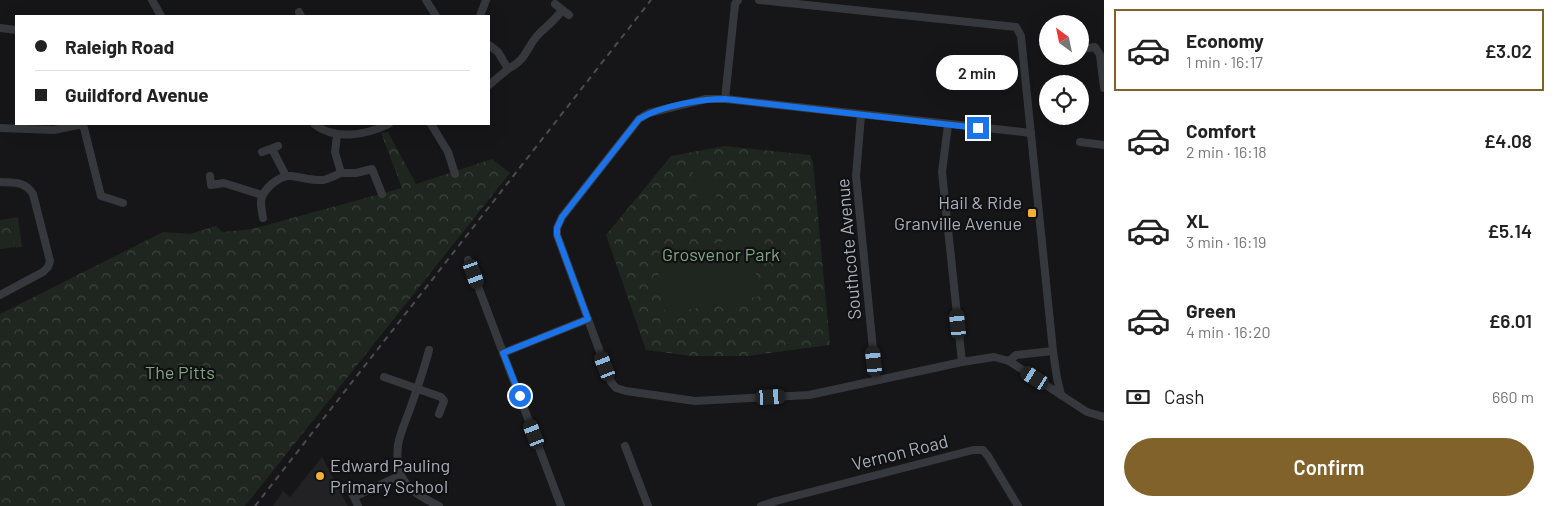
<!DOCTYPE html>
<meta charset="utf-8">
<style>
:root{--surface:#fff;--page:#f2f2f2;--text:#222;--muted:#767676;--line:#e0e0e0;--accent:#80622a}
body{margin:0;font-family:Barlow,sans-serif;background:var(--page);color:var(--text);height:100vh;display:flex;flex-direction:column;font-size:19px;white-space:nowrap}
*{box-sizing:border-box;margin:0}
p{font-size:16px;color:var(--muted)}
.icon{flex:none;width:28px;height:28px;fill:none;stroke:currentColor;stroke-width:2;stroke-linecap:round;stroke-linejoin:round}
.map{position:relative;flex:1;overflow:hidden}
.sheet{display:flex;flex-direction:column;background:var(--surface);width:450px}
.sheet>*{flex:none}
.banner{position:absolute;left:15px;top:15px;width:475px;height:110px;border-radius:0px;box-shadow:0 5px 20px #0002;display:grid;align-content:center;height:110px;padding:0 20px;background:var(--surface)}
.needle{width:32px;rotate:327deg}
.tools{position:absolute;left:1039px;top:15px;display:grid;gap:10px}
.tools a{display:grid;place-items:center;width:50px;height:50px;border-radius:50%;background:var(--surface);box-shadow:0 5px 20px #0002;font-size:25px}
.end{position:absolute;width:22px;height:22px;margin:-11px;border:6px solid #1a73e8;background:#fff;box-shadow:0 0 0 2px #fff}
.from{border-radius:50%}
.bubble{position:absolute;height:35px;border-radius:18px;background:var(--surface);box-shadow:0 5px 20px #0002;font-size:16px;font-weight:600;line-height:35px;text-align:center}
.car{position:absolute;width:15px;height:30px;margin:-15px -8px;border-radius:6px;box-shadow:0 0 4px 1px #0007;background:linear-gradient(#222 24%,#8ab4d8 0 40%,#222 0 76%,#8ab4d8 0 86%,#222 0)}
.banner b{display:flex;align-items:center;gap:18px;height:48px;font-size:19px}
.banner b+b{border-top:1px solid var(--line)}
.banner i{width:12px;height:12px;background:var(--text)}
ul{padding:9px 0 0;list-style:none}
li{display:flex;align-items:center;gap:15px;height:82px;margin:0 10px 8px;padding:0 10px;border:2px solid transparent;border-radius:0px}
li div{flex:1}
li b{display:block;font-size:19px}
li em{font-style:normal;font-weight:600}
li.active{border-color:var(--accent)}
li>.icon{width:45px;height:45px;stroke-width:1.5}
.pay{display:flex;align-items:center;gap:12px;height:55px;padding:0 20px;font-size:19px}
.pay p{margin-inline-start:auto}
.button{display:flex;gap:10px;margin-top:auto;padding:10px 20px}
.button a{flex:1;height:58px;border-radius:30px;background:var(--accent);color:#fff;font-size:20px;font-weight:600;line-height:58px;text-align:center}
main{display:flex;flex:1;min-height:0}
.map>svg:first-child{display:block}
</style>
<main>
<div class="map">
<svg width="1104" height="506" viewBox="0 0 1104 506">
<defs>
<pattern id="park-crowns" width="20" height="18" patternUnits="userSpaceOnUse" patternTransform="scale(1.25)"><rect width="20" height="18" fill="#1e261f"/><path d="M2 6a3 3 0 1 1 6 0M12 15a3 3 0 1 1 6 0" fill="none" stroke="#3c433d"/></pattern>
</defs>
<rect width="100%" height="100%" fill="#161618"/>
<!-- built -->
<polygon fill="#222225" points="322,457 348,506 273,506 283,491 290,497"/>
<!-- park -->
<g fill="url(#park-crowns)">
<polygon points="388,132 416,184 492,159 510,173 245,506 0,506 0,314 163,232 190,234 216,226 222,232 252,229 402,188 381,133"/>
<polygon points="725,146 810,155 813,163 830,345 748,356 692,356 646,350 606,235 671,156"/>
<polygon points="13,225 16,247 0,249 0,226"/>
</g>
<!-- garden -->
<g fill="#1e261f">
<polygon points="691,160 712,169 716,199 697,200"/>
<polygon points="18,217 22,247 16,248 13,225 0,226 0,220"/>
<polygon points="749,237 760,296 666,314 655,254"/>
</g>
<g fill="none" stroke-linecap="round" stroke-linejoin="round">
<!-- minor -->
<g stroke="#37383d" stroke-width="8">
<polyline points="152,0 161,16"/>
<polyline points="426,0 436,16"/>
<polyline points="759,0 1016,27 1021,36 1053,351 1057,378 1061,395"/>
<polyline points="555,4 569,15"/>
<polyline points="299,12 301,16"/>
<polyline points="480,16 486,0"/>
<polyline points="0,28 16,30"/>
<path d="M489,45L498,52L508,69C527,59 525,50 537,36C545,27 555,21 562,10"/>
<polyline points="1083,49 1095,47 1100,55 1104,88"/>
<polyline points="489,85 508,69"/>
<polyline points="725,99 735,4 738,0"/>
<polyline points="861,115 856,176 876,380"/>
<polyline points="83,124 101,196 123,203"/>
<path d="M314,124C335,141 366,135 389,124"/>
<polyline points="431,124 448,152 455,174"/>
<polyline points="948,125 942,172 962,362"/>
<polyline points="0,128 54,130 83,124"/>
<polyline points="1031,133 725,99 706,99 649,113 639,119 562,217 557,228 557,235 611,382 616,388 626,391 695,401 809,395 962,362 994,357 1009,361 1087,412 1104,417"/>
<polyline points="1080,142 1104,145"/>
<polyline points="272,149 286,176"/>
<polyline points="262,152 278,146"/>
<polyline points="341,173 356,173 372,169 382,194"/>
<polyline points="210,176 211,185 224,183 262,195"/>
<path d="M0,182C14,183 25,181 33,194L50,261L48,267L43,272L0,295"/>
<path d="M263,218C262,211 259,201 263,195C268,185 281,175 291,176C302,177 312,181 323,180C329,179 336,175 341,173L335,152L337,135"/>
<polyline points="468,260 561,506"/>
<path d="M429,350C424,370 417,389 410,409C406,420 400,433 398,445C397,454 397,467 401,475C408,491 425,499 439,506"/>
<polyline points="503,353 588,319"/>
<polyline points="1009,361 1016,355 1053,351"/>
<polyline points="384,377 441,397 444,401 439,414"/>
<polyline points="625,446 648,506"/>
<polyline points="348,487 354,497"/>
<polyline points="358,506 354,497 401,475"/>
<polyline points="761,506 776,501 973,450 983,450 988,456 1018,506"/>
</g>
<!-- rail -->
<polyline stroke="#4a4c52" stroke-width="2" stroke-dasharray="6 5" stroke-linecap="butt" points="255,506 651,0"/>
</g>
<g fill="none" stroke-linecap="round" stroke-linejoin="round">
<!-- route -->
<path stroke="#1a73e8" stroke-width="6" d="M520,396L503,353L588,319L557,235V228L562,217L639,119C660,106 701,99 725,99L978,128"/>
</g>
<!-- markers -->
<g fill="#f2b134" stroke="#111113" stroke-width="2">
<rect x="1027" y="208" width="10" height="10" rx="2.5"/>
<circle cx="320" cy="476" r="5"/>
</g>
<g text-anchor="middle" stroke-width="4.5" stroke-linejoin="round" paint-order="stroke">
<!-- poi labels -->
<g font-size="18" fill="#a8adb8" stroke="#111113" text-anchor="end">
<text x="1022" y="209">Hail &amp; Ride<tspan x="1022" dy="21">Granville Avenue</tspan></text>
<text x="330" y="472" text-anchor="start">Edward Pauling<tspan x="330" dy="21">Primary School</tspan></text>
</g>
<!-- street labels -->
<g font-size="18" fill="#a8adb8" stroke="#111113">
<text transform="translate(849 249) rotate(-95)" y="6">Southcote Avenue</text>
<text transform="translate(900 453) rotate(-14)" y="6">Vernon Road</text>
</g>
<!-- park labels -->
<g font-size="18" fill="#7fa381" stroke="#111113">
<text x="721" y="261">Grosvenor Park</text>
<text x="180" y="379">The Pitts</text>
</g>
</g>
</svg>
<div class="tools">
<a><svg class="needle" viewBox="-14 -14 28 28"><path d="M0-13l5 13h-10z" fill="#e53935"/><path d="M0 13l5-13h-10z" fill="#767676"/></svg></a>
<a><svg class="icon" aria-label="locate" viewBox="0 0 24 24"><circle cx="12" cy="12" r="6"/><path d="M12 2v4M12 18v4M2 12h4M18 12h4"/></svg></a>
</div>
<i class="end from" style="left:520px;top:396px"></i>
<i class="end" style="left:978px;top:128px"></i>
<div class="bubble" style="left:936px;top:55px;width:82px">2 min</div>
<i class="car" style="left:474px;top:274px;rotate:160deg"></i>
<i class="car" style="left:958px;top:324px;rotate:354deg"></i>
<i class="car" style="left:874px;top:361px;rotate:354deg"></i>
<i class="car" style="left:605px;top:366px;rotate:339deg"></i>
<i class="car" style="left:1035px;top:378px;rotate:303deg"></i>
<i class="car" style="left:771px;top:397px;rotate:87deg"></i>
<i class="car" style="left:534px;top:434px;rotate:339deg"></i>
<div class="banner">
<b><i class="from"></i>Raleigh Road</b>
<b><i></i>Guildford Avenue</b>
</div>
</div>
<section class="sheet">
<ul>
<li class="active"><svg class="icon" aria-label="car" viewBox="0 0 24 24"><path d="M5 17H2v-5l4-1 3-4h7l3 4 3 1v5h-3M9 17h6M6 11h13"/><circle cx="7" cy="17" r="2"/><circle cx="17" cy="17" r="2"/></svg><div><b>Economy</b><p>1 min · 16:17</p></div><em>£3.02</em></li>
<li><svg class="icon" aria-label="car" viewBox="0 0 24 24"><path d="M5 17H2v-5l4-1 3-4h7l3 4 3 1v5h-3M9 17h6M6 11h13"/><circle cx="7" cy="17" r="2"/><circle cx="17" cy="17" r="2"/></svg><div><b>Comfort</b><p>2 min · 16:18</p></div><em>£4.08</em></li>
<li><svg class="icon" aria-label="car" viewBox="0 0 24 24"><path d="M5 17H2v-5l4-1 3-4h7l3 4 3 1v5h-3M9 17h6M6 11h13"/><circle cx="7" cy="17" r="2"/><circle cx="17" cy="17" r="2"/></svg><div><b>XL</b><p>3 min · 16:19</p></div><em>£5.14</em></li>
<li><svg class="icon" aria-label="car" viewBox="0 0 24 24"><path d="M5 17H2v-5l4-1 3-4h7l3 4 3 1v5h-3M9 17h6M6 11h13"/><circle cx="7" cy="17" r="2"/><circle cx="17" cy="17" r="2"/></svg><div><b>Green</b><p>4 min · 16:20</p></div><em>£6.01</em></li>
</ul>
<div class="pay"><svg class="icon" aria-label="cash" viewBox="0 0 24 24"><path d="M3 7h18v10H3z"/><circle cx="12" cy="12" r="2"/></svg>Cash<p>660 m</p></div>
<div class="button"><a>Confirm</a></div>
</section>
</main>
